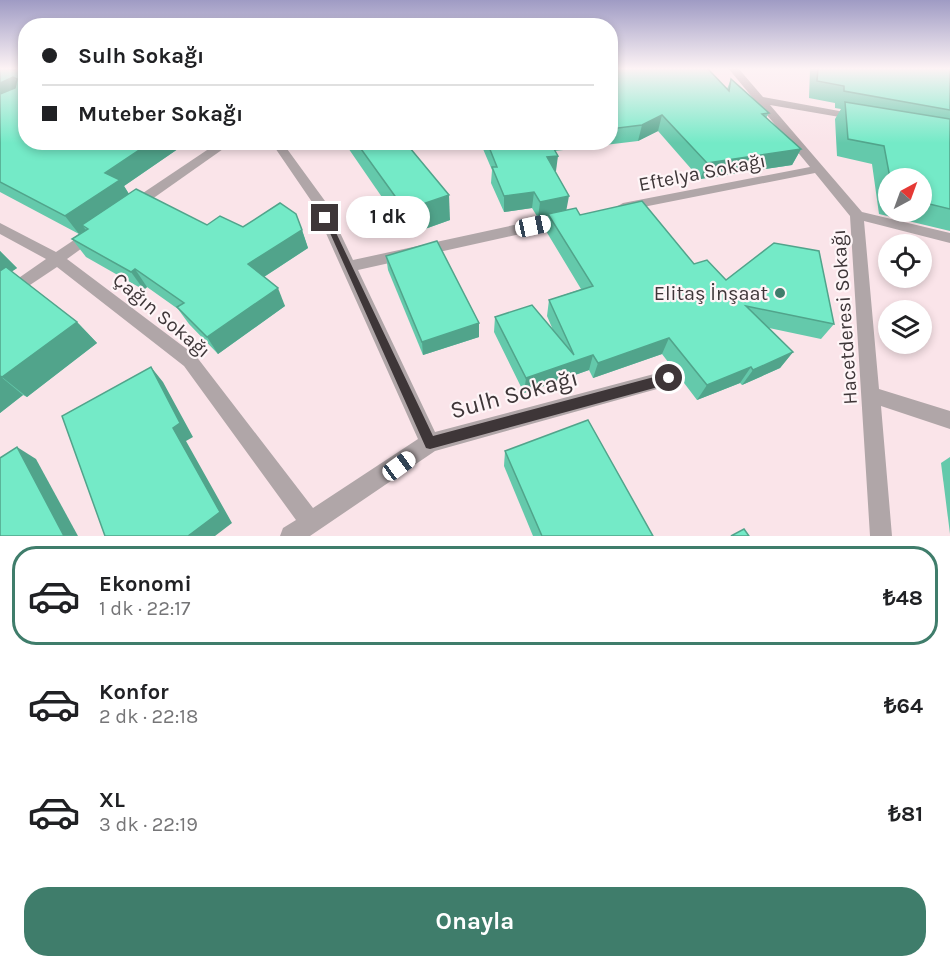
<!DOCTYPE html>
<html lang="tr">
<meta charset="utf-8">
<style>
:root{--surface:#fff;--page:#f2f2f2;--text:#202124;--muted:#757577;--line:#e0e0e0;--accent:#3f7d6b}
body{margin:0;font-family:Karla,sans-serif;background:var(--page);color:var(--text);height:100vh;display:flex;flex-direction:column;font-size:22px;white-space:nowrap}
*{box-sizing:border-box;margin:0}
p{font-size:20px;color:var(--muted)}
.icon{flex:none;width:33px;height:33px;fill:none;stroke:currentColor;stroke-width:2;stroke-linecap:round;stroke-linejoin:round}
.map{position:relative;height:536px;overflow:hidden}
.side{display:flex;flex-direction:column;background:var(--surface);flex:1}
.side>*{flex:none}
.guide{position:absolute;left:18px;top:18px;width:600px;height:132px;border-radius:24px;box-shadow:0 3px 9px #0003;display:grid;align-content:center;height:132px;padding:0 24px;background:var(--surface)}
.needle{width:39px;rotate:41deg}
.fabs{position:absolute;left:878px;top:168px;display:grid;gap:12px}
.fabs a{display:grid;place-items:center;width:54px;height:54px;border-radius:50%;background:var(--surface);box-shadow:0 3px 9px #0003;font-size:30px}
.end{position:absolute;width:27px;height:27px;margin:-14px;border:8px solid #3e3638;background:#fff;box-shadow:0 0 0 3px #fff}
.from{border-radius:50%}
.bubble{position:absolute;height:42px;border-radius:21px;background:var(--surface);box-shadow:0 3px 9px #0003;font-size:20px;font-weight:700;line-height:42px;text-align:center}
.car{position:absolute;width:18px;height:36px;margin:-18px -9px;border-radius:8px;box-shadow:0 0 4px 2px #0007;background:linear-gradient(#fff 24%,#345 0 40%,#fff 0 76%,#345 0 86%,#fff 0)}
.guide b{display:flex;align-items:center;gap:21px;height:57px;font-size:22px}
.guide b+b{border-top:2px solid var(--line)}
.guide i{width:15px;height:15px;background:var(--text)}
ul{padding:10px 0 0;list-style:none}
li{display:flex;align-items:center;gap:18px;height:99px;margin:0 12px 9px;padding:0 12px;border:3px solid transparent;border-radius:24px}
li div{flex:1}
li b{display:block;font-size:22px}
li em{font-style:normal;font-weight:700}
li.current{border-color:var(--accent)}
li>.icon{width:54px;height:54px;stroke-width:1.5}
.action{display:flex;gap:12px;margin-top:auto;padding:12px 24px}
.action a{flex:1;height:69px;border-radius:24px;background:var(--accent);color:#fff;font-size:24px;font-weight:700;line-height:69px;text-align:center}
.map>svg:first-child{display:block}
</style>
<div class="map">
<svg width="950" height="536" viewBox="0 0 950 536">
<rect width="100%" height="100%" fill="#fae4e9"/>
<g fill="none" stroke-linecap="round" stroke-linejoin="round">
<!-- minor -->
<g fill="#b0a6a8" fill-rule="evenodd">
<polygon points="728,68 738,68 763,97 861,115 862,117 857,120 770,105 862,212 950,233 950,243 864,221 879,389 950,411 950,429 881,406 892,536 870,536 850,216 815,173 623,211 616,207 623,203 810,167"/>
<polygon points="219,142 233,142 138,209 128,209 126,206 128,203"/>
<polygon points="271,142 282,142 325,201 353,260 565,214 572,219 565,224 358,270 435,432 669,370 675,372 678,378 675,384 435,451 310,536 280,536 283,528 296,520 184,366 57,267 0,305 0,291 46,259 0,234 0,223 56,252 86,232 96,232 98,235 96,238 67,259 196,356 313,508 418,439 312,202"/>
</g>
</g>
<!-- wall -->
<g fill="#64c9ab" fill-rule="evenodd">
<polygon points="0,68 26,68 26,142 188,142 124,186 129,194 207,225 302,230 308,248 264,277 285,306 218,354 189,324 178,309 147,287 144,290 86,257 72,239 79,234 0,192"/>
<polygon points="610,68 727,89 731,79 769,113 766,118 801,149 792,165 700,179 658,131 638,141 555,151 556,171 555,171 566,210 580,215 694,264 726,280 834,324 821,339 769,328 793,352 780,368 742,385 740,383 697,400 662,354 593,378 589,370 524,393 494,332 495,317 553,330 547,316 549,300 581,289 546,231 548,215 538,218 532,208 504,212 491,183 492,170 480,142 610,142"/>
<path d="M810,68H950V231L879,214L872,164L837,156L835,119L841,109L835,108V103L809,98ZM888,178H921V212H888Z"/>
<polygon points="344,142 405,142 450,220 408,235"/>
<polygon points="0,251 17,268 11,272 77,322 97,343 27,397 23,395 0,413"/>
<polygon points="386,256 479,337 423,355 388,270"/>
<polygon points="505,451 653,536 533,536 504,466"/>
<polygon points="950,457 950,534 941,463"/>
</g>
<!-- shaded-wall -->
<g fill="#51a48b">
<polygon points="13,77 25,94 0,106 0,83"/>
<polygon points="662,115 658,131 638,141 642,125"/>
<polygon points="151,142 188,142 124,186 132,199 82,225 86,230 79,234 65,216 105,173"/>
<polygon points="801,149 792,165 700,179 707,163"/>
<polygon points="558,156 556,171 545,173 547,157"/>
<polygon points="534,192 532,208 504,212 504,196"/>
<polygon points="449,195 450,220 408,235 405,210"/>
<polygon points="569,196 566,212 538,218 540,202"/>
<polygon points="302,230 308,248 256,282 248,264"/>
<polygon points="0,251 17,268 8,274 0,289"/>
<polygon points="135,269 147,287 144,290 131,272"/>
<polygon points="278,288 285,306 218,354 207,337"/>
<polygon points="77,322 97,343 27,397 2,377"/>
<polygon points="479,323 479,337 423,355 422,342"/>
<polygon points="669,338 662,354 593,378 598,363"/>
<polygon points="793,352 780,368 742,385 753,370"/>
<polygon points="593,355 589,370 524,393 526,378"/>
<polygon points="151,367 163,382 193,437 186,441 232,523 215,536 188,536 173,428"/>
<polygon points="751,367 740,383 697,400 707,385"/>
<polygon points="0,376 23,395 0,413"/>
<polygon points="17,447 36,459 78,536 64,536"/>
</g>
<!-- building -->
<g fill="#74eac7" stroke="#51a48b" stroke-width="1.5">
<polygon points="0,68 5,68 14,70 17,68 26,68 26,142 151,142 105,173 120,180 65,216 0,182 0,94 15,88 17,79 13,77 0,83"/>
<polygon points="610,68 707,68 729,91 731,79 769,113 762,114 801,149 707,163 662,115 642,125 610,129"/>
<polygon points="818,68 950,68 950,110 844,91 844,86 817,81"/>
<polygon points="845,102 950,119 950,209 921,202 921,178 890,178 884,146 848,139"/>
<polygon points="356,142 405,142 449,195 405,210"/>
<polygon points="487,142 550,142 558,156 547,157 569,196 540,202 534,192 504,196 492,167 497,167"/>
<polygon points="136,189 207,225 220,216 243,227 280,203 296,214 302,230 248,264 278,288 207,337 177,307 184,303 135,269 131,272 72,239 88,229 82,225"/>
<polygon points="642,201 694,264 707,260 726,280 774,243 819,251 834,324 746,306 793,352 753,370 751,367 707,385 669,338 598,363 593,355 526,378 495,317 532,305 574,355 549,300 593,286 548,214 576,208 580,215"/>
<polygon points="437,241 479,323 422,342 386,256"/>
<polygon points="6,267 77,322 2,377 0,376 0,271"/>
<polygon points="151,367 180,423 173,428 220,512 188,536 105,536 62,416"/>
<polygon points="588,420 653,536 542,536 505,451"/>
<polygon points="17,447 64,536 0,536 0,458"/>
<polygon points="744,529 749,536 731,536"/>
</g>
<!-- sky -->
<linearGradient id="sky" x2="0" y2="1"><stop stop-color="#9f9bc4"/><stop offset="0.48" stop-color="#fdf3f5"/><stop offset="1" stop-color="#fdf3f5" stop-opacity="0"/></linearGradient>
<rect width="950" height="143" fill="url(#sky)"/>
<!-- route -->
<polygon fill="#3e3638" points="322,215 329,218 433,436 669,373 675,378 669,384 430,449 426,448"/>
<!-- markers -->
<circle fill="#3f7d6b" stroke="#fef5f7" stroke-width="2" cx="780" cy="293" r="6"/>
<g text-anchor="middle" stroke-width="4.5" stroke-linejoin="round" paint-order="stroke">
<!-- street labels -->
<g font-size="20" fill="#3e3638" stroke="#fef5f7">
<text transform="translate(702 172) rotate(-11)" y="7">Eftelya Sokağı</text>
<text transform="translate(162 315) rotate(40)" y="7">Çağın Sokağı</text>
<text transform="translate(844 317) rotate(-94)" y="7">Hacetderesi Sokağı</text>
</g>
<!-- poi labels -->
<g font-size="20" fill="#3e3638" stroke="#fef5f7" text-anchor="end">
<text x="768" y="300">Elitaş İnşaat</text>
</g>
<!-- near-street labels -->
<g font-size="24" fill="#3e3638" stroke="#fef5f7">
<text transform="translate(514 394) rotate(-15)" y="8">Sulh Sokağı</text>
</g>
</g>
</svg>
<div class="fabs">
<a><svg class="needle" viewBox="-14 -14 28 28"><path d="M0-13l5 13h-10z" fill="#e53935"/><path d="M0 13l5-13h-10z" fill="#757577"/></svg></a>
<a><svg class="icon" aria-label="locate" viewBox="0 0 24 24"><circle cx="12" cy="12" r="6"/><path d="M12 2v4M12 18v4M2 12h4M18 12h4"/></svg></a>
<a><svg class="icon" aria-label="layers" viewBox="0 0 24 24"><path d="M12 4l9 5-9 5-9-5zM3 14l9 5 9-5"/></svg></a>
</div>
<i class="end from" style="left:669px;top:378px"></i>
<i class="end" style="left:325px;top:218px"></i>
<div class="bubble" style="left:346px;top:196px;width:84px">1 dk</div>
<i class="car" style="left:533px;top:226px;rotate:78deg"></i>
<i class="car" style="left:399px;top:466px;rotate:54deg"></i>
<div class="guide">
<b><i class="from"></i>Sulh Sokağı</b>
<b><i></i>Muteber Sokağı</b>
</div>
</div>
<section class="side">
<ul>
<li class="current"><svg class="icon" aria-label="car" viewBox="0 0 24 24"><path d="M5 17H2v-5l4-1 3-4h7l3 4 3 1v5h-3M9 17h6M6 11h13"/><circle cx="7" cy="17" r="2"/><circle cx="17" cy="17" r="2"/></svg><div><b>Ekonomi</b><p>1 dk · 22:17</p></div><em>₺48</em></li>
<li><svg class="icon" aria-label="car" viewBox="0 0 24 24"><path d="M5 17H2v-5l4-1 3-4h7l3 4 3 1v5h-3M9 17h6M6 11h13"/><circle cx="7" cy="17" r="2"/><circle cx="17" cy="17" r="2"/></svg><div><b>Konfor</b><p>2 dk · 22:18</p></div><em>₺64</em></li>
<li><svg class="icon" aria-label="car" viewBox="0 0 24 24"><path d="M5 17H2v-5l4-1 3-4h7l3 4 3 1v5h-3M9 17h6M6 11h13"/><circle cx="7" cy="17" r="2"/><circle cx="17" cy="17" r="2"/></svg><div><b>XL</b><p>3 dk · 22:19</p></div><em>₺81</em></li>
</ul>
<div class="action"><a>Onayla</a></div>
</section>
